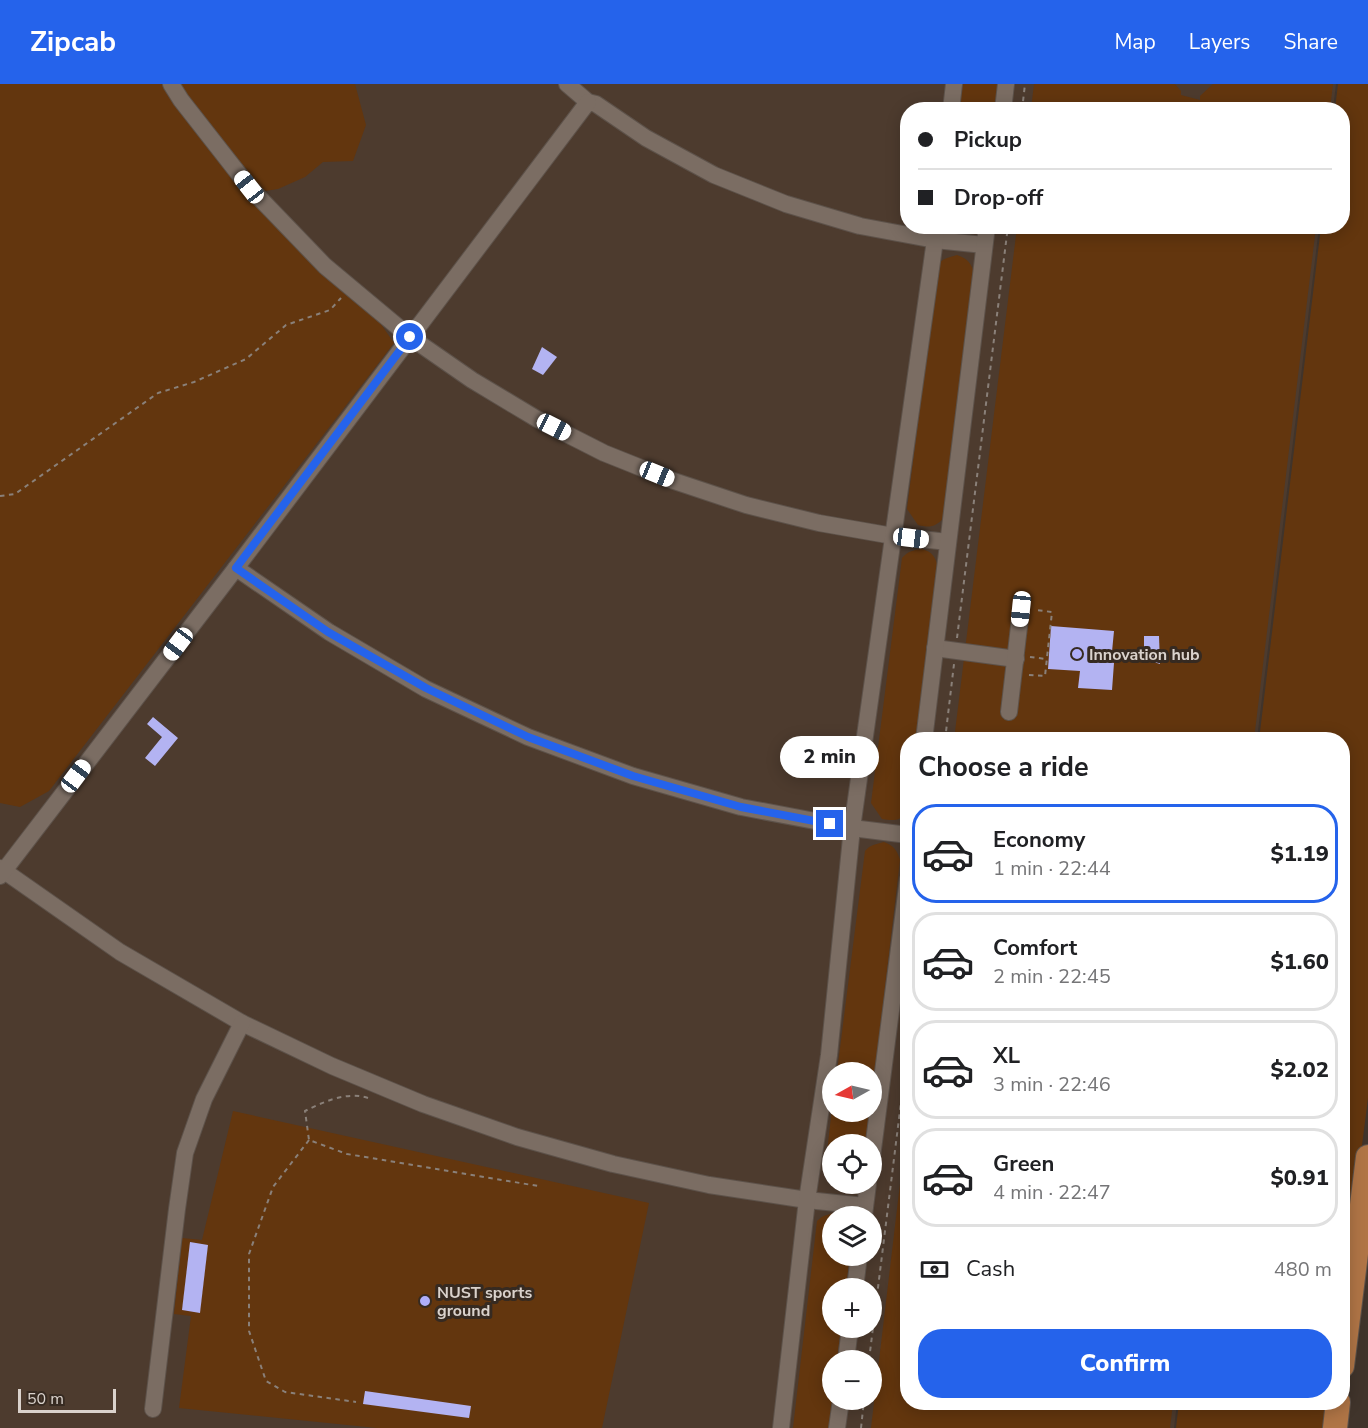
<!DOCTYPE html>
<meta charset="utf-8">
<style>
:root{--surface:#fff;--page:#f6f6f6;--text:#202124;--muted:#757577;--line:#e0e0e0;--accent:#2563eb}
body{margin:0;font-family:"Nunito Sans",sans-serif;background:var(--page);color:var(--text);height:100vh;display:flex;flex-direction:column;font-size:22px;white-space:nowrap}
*{box-sizing:border-box;margin:0}
p{font-size:20px;color:var(--muted)}
.icon{flex:none;width:33px;height:33px;fill:none;stroke:currentColor;stroke-width:2;stroke-linecap:round;stroke-linejoin:round}
.map{position:relative;flex:1;overflow:hidden}
.panel{position:absolute;left:900px;top:648px;width:450px;height:678px;display:flex;flex-direction:column;background:var(--surface);border-radius:24px;box-shadow:0 3px 15px #0003}
.panel>*{flex:none}
.guide{position:absolute;left:900px;top:18px;width:450px;height:132px;border-radius:24px;box-shadow:0 3px 15px #0003;display:grid;align-content:center;height:132px;padding:0 18px;background:var(--surface)}
.needle{width:39px;rotate:262deg}
.controls{position:absolute;left:822px;top:978px;display:grid;gap:12px}
.controls a{display:grid;place-items:center;width:60px;height:60px;border-radius:50%;background:var(--surface);box-shadow:0 3px 15px #0003;font-size:30px}
.scale{position:absolute;left:18px;bottom:15px;width:98px;box-sizing:border-box;padding-left:6px;border:3px solid #dad2cc;border-top:0;font-size:16px;line-height:21px;white-space:nowrap;color:#dad2cc;-webkit-text-stroke:4px #362a21;paint-order:stroke}
.end{position:absolute;width:27px;height:27px;margin:-14px;border:8px solid #2563eb;background:#fff;box-shadow:0 0 0 3px #fff}
.from{border-radius:50%}
.bubble{position:absolute;height:42px;border-radius:21px;background:var(--surface);box-shadow:0 3px 15px #0003;font-size:20px;font-weight:800;line-height:42px;text-align:center}
.car{position:absolute;width:18px;height:36px;margin:-18px -9px;border-radius:8px;box-shadow:0 0 4px 2px #0007;background:linear-gradient(#fff 24%,#345 0 40%,#fff 0 76%,#345 0 86%,#fff 0)}
.guide b{display:flex;align-items:center;gap:21px;height:57px;font-size:22px}
.guide b+b{border-top:2px solid var(--line)}
.guide i{width:15px;height:15px;background:var(--text)}
ul{padding:0;list-style:none}
li{display:flex;align-items:center;gap:18px;height:99px;margin:0 12px 9px;padding:0 6px;border:3px solid var(--line);border-radius:24px}
li div{flex:1}
li b{display:block;font-size:22px}
li em{font-style:normal;font-weight:800}
li.current{border-color:var(--accent)}
li>.icon{width:54px;height:54px;stroke-width:1.5}
h2{padding:0 18px;font-size:27px;line-height:72px}
.pay{display:flex;align-items:center;gap:15px;height:66px;padding:0 18px;font-size:22px}
.pay p{margin-inline-start:auto}
.primary-button{display:flex;gap:12px;margin-top:auto;padding:12px 18px}
.primary-button a{flex:1;height:69px;border-radius:24px;background:var(--accent);color:#fff;font-size:24px;font-weight:800;line-height:69px;text-align:center}
header{display:flex;align-items:center;gap:36px;box-sizing:border-box;height:84px;padding:0 30px;background:var(--accent);color:#fff}
header strong{font-size:28px}
nav{display:flex;gap:33px;margin-inline-start:auto;font-size:21px}
.map>svg:first-child{display:block}
</style>
<header>
<strong>Zipcab</strong>
<nav><a>Map</a><a>Layers</a><a>Share</a></nav>
</header>
<div class="map">
<svg width="1368" height="1344" viewBox="0 0 1368 1344">
<rect width="100%" height="100%" fill="#40342b"/>
<!-- built -->
<path fill="#4d3b2e" fill-rule="evenodd" d="M0,0H1336L1333,25L908,26V142L1319,143L1257,655L908,656V1318L1177,1319L1174,1344H0ZM832,988H872V1028H832ZM832,1060H872V1100H832ZM832,1132H872V1172H832ZM832,1204H872V1244H832ZM832,1276H872V1316H832Z"/>
<!-- green -->
<g fill="#63360e">
<polygon points="0,0 355,0 366,41 353,77 323,78 305,93 278,105 247,110 376,233 394,259 49,707 20,723 0,719"/>
<polygon points="960,0 998,0 995,25 957,26"/>
<polygon points="1034,0 1175,0 1181,7 1181,11 1200,16 1200,12 1213,0 1333,0 1330,25 1031,25"/>
<polygon points="1338,0 1368,0 1368,1014 1343,1211 1342,656 1259,656 1321,143 1342,142 1342,26 1335,25"/>
<polygon points="1017,143 1316,143 1254,655 954,656"/>
<path d="M957,171C968,175 971,179 974,189L944,434C935,443 930,444 918,441L907,425L938,180C944,174 950,173 957,171Z"/>
<path d="M922,465C932,468 935,472 938,483L917,655L908,656L907,728C900,737 894,737 882,735L871,719L902,474C908,467 914,466 922,465Z"/>
<path d="M884,758C894,762 897,766 900,776L872,1014V988H837L865,767C870,761 876,760 884,758Z"/>
<polygon points="832,1024 832,1028 870,1028 866,1060 832,1060 832,1098 825,1086"/>
<polygon points="233,1027 649,1119 602,1344 377,1344 179,1324 191,1232 174,1230 182,1154 202,1156"/>
<polygon points="907,1041 908,1318 1173,1319 1170,1344 871,1344"/>
<path d="M836,1129L846,1132H832V1172H850L846,1204H832V1244H841L837,1276H832L833,1316L829,1344H793L817,1137C823,1131 829,1130 836,1129Z"/>
<polygon points="1179,1319 1329,1319 1325,1344 1176,1344"/>
</g>
<!-- building -->
<g fill="#b3b3f2">
<polygon points="542,263 557,273 543,291 532,285"/>
<polygon points="1051,542 1114,547 1111,578 1114,579 1112,606 1078,604 1080,587 1048,585"/>
<polygon points="1144,552 1159,552 1160,580 1144,575"/>
<polygon points="153,633 178,654 155,682 145,674 162,653 147,640"/>
<polygon points="190,1158 208,1161 200,1229 182,1226"/>
<polygon points="365,1307 471,1322 469,1334 363,1320"/>
</g>
<g fill="none" stroke-linecap="round" stroke-linejoin="round">
<!-- minor casing -->
<g stroke="#5d524a" stroke-width="18">
<g id="minor">
<polyline points="171,0 181,16 249,103 325,182 410,253 472,296 537,335 604,369 674,397 746,421 819,439 893,452 948,458"/>
<polyline points="567,0 588,18 596,20 646,54 714,91 786,120 860,142 935,156 984,161"/>
<polyline points="951,26 954,0"/>
<polyline points="1003,26 1006,0"/>
<polyline points="236,484 329,548 426,605 528,653 633,692 741,723 852,744 908,751"/>
<polyline points="935,564 1016,575"/>
<polyline points="1009,628 1022,517"/>
<polyline points="924,656 987,142"/>
<polyline points="0,784 120,868 242,939 332,982 423,1020 517,1053 613,1080 709,1101 807,1116 865,1122"/>
<polyline points="0,792 236,484 588,18"/>
<polyline points="872,1073 908,795"/>
<polyline points="864,1131 868,1100"/>
<polyline points="855,1204 859,1172"/>
<polyline points="846,1276 850,1244"/>
<polyline points="153,1325 177,1125 185,1069 204,1015 242,939"/>
<polyline points="781,1344 807,1116 829,971 852,744 937,142"/>
<polyline points="837,1344 841,1316"/>
</g>
</g>
<!-- highway casing -->
<g stroke="#5d524a" stroke-width="26">
<g id="highway">
<polyline points="1342,1282 1368,1073"/>
<polyline points="1335,1344 1338,1318"/>
</g>
</g>
<!-- path -->
<g stroke="#8a8079" stroke-width="2" stroke-dasharray="4.5 4.5" stroke-linecap="butt">
<polyline points="1022,26 1025,0"/>
<polyline points="0,412 15,410 158,309 194,298 246,275 286,241 330,226 341,214"/>
<polyline points="957,554 1008,142"/>
<polyline points="1030,573 1046,575"/>
<polyline points="1029,591 1045,592 1052,528 1036,526"/>
<polyline points="945,656 954,580"/>
<path d="M368,1014C347,1007 323,1018 305,1027L309,1056L347,1070L538,1102"/>
<polyline points="309,1056 273,1103 249,1170 249,1247 266,1297 285,1308 356,1318"/>
<polyline points="869,1276 908,962"/>
<polyline points="861,1344 864,1316"/>
</g>
<!-- minor -->
<use href="#minor" stroke="#7b6d63" stroke-width="16"/>
<!-- highway -->
<use href="#highway" stroke="#b07546" stroke-width="24"/>
</g>
<g fill="none" stroke-linecap="round" stroke-linejoin="round">
<!-- route -->
<polyline stroke="#2563eb" stroke-width="8" points="410,253 236,484 328,548 426,604 528,653 633,692 741,723 830,740"/>
</g>
<!-- markers -->
<g fill="#afaefa" stroke="#362a21" stroke-width="2">
<circle cx="1077" cy="570" r="6"/>
<circle cx="425" cy="1217" r="6"/>
</g>
<g text-anchor="middle" stroke-width="6" stroke-linejoin="round" paint-order="stroke">
<!-- poi labels -->
<g font-size="16" font-weight="bold" fill="#dad2cc" stroke="#362a21" text-anchor="start">
<text x="1089" y="576">Innovation hub</text>
<text x="437" y="1214">NUST sports<tspan x="437" dy="18">ground</tspan></text>
</g>
</g>
</svg>
<div class="controls">
<a><svg class="needle" viewBox="-14 -14 28 28"><path d="M0-13l5 13h-10z" fill="#e53935"/><path d="M0 13l5-13h-10z" fill="#757577"/></svg></a>
<a><svg class="icon" aria-label="locate" viewBox="0 0 24 24"><circle cx="12" cy="12" r="6"/><path d="M12 2v4M12 18v4M2 12h4M18 12h4"/></svg></a>
<a><svg class="icon" aria-label="layers" viewBox="0 0 24 24"><path d="M12 4l9 5-9 5-9-5zM3 14l9 5 9-5"/></svg></a>
<a>+</a>
<a>−</a>
</div>
<div class="scale">50 m</div>
<i class="end from" style="left:410px;top:253px"></i>
<i class="end" style="left:830px;top:740px"></i>
<div class="bubble" style="left:780px;top:652px;width:99px">2 min</div>
<i class="car" style="left:249px;top:103px;rotate:322deg"></i>
<i class="car" style="left:554px;top:343px;rotate:117deg"></i>
<i class="car" style="left:657px;top:390px;rotate:112deg"></i>
<i class="car" style="left:911px;top:454px;rotate:97deg"></i>
<i class="car" style="left:1021px;top:525px;rotate:186deg"></i>
<i class="car" style="left:178px;top:560px;rotate:217deg"></i>
<i class="car" style="left:76px;top:692px;rotate:37deg"></i>
<div class="guide">
<b><i class="from"></i>Pickup</b>
<b><i></i>Drop-off</b>
</div>
<section class="panel">
<h2>Choose a ride</h2>
<ul>
<li class="current"><svg class="icon" aria-label="car" viewBox="0 0 24 24"><path d="M5 17H2v-5l4-1 3-4h7l3 4 3 1v5h-3M9 17h6M6 11h13"/><circle cx="7" cy="17" r="2"/><circle cx="17" cy="17" r="2"/></svg><div><b>Economy</b><p>1 min · 22:44</p></div><em>$1.19</em></li>
<li><svg class="icon" aria-label="car" viewBox="0 0 24 24"><path d="M5 17H2v-5l4-1 3-4h7l3 4 3 1v5h-3M9 17h6M6 11h13"/><circle cx="7" cy="17" r="2"/><circle cx="17" cy="17" r="2"/></svg><div><b>Comfort</b><p>2 min · 22:45</p></div><em>$1.60</em></li>
<li><svg class="icon" aria-label="car" viewBox="0 0 24 24"><path d="M5 17H2v-5l4-1 3-4h7l3 4 3 1v5h-3M9 17h6M6 11h13"/><circle cx="7" cy="17" r="2"/><circle cx="17" cy="17" r="2"/></svg><div><b>XL</b><p>3 min · 22:46</p></div><em>$2.02</em></li>
<li><svg class="icon" aria-label="car" viewBox="0 0 24 24"><path d="M5 17H2v-5l4-1 3-4h7l3 4 3 1v5h-3M9 17h6M6 11h13"/><circle cx="7" cy="17" r="2"/><circle cx="17" cy="17" r="2"/></svg><div><b>Green</b><p>4 min · 22:47</p></div><em>$0.91</em></li>
</ul>
<div class="pay"><svg class="icon" aria-label="cash" viewBox="0 0 24 24"><path d="M3 7h18v10H3z"/><circle cx="12" cy="12" r="2"/></svg>Cash<p>480 m</p></div>
<div class="primary-button"><a>Confirm</a></div>
</section>
</div>
